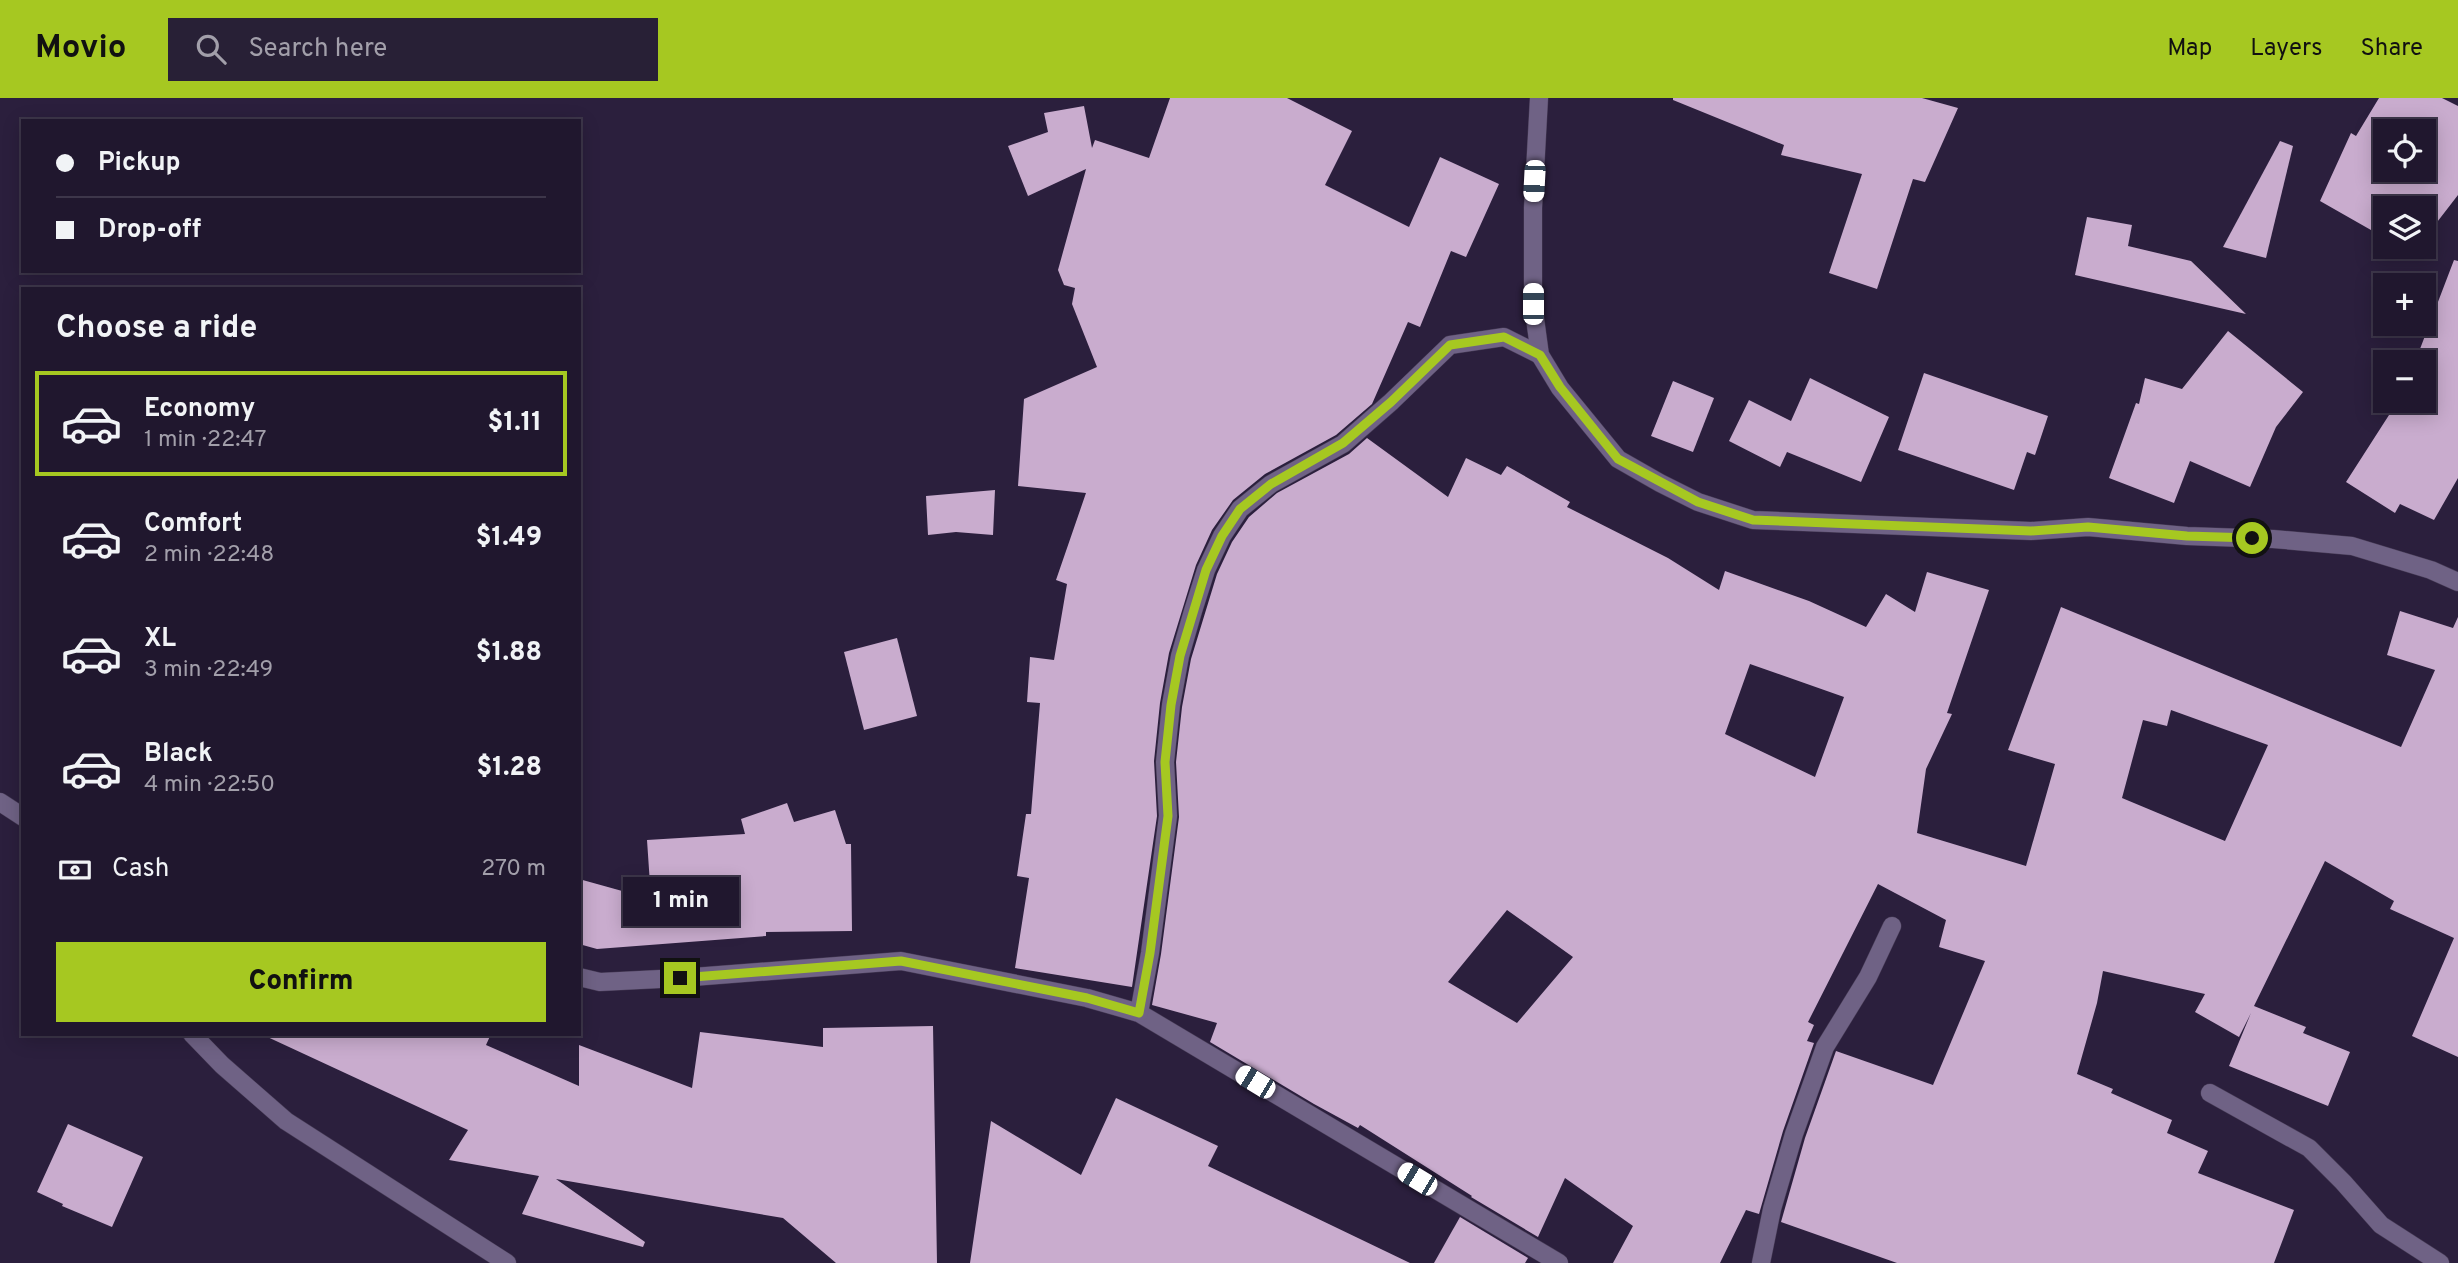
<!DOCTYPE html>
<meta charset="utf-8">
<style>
:root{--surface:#20172e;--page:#282036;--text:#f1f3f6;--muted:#a29faa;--line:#3d364a;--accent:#a6c821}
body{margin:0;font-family:Overpass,sans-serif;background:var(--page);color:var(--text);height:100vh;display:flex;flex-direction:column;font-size:26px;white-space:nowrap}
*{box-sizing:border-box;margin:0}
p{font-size:23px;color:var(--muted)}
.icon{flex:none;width:38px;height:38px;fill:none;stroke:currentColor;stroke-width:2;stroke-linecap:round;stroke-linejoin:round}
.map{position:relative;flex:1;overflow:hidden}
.sheet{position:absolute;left:21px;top:189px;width:560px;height:749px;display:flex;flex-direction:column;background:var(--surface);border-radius:0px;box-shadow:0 4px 18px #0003,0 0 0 2px var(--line)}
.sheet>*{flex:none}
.top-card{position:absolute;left:21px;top:21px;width:560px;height:154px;border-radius:0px;box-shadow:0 4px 18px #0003,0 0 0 2px var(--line);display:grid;align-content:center;height:154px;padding:0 35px;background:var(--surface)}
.tools{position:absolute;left:2373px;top:21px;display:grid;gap:14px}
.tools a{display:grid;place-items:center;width:63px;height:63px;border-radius:0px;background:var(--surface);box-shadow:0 4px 18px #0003,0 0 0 2px var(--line);font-size:35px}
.end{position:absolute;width:32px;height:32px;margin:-16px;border:9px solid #a6c821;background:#111;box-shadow:0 0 0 4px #111}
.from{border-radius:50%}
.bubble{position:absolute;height:49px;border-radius:0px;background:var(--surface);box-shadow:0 4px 18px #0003,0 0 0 2px var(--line);font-size:23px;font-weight:800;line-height:49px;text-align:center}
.car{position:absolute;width:21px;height:42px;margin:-21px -10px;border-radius:9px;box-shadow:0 0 5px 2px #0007;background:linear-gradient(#fff 24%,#345 0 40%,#fff 0 76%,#345 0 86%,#fff 0)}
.top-card b{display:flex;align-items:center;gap:24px;height:66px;font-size:26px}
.top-card b+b{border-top:2px solid var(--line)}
.top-card i{width:18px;height:18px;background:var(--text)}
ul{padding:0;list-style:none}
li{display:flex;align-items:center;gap:21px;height:105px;margin:0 14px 10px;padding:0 21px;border:4px solid transparent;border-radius:0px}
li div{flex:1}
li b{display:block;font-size:26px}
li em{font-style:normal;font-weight:800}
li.selected{border-color:var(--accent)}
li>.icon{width:63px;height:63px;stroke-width:1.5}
h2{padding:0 35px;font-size:32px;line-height:84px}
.pay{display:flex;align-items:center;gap:18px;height:77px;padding:0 35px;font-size:26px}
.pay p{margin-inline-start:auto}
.primary-button{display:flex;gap:14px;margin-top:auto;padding:14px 35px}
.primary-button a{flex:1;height:80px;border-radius:0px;background:var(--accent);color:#111;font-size:28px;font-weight:800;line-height:80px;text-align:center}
header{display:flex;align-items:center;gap:42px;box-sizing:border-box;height:98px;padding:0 35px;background:var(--accent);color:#111}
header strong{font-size:33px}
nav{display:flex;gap:38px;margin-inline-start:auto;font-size:24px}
.search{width:490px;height:63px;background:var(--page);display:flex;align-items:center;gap:18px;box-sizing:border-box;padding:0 24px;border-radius:0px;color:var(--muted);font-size:26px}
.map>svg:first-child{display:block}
</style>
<header>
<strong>Movio</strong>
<div class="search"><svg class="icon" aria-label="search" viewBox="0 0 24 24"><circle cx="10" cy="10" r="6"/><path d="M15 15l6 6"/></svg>Search here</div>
<nav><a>Map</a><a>Layers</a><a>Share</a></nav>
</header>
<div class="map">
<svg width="2458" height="1165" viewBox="0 0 2458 1165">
<rect width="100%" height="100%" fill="#2b1f3d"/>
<!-- building -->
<g fill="#c9acce" fill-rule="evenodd">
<polygon points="1170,0 1287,0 1352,33 1325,87 1409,129 1440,59 1499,86 1466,159 1451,153 1420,229 1408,224 1372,306 1336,337 1265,376 1233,402 1212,432 1196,467 1169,555 1160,605 1154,663 1157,718 1132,889 1015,870 1029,780 1017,778 1026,716 1031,716 1040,605 1027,604 1030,559 1054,562 1067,486 1056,482 1086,395 1018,388 1024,301 1097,269 1072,206 1075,190 1064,187 1058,172 1086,71 1028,98 1008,48 1048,34 1044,15 1084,8 1092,50 1095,42 1149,60"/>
<polygon points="1673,0 1922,0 1958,10 1925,84 1913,81 1877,191 1829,175 1862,76 1781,57 1784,47 1673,2"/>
<path d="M2379,0H2442L2458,8V97L2424,141V110H2385V140L2320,103L2351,35L2356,38ZM2385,33H2424V72H2385Z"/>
<polygon points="2280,43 2293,48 2266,160 2223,149"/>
<polygon points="2087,119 2132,127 2128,148 2191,163 2246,216 2075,177"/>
<polygon points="2454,162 2458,163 2458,380 2434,422 2400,406 2395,415 2346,384 2398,303 2424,303 2424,264 2415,264"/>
<polygon points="2228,233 2303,294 2276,329 2250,389 2190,363 2174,405 2109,380 2136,305 2139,306 2145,280 2182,291"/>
<polygon points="1924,275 2048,318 2035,357 2027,354 2014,392 1898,352"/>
<polygon points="1810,280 1889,319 1861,384 1787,354 1780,369 1729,343 1749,302 1791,323"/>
<polygon points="1673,283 1714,300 1693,354 1651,338"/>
<path d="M1367,340L1448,399L1466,360L1501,377L1507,368L1570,404L1567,409L1668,460L1719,492L1725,473L1809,503L1866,529L1886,496L1915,514L1927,474L1989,492L1947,615L1952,616L1926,671L1917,735L2026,768L2055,666L2008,652L2061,509L2401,649L2435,572L2387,557L2400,513L2453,530L2458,519V959L2412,938L2454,840L2390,811L2394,803L2325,763L2254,908L2306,929L2303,935L2350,954L2328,1008L2229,968L2251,915L2239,939L2195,914L2205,896L2103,873L2097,905L2077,976L2113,991L2111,995L2172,1022L2167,1035L2208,1053L2198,1075L2294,1112L2274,1165H1897L1781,1124L1805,1040L1836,953L1933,987L1985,863L1939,849L1946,822L1878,786L1808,924L1814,927L1807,943L1814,945L1783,1033L1759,1116L1746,1112L1720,1165H1613L1633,1128L1565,1080L1538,1139L1471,1099L1472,1098L1360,1027L1358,1030L1314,1006L1210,944L1217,925L1152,907L1161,856L1179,719L1176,664L1182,609L1191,561L1217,476L1232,444L1249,419L1277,395L1349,356ZM1750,566L1844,599L1815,679L1725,636ZM2171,612L2268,647L2225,743L2122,700L2143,622L2167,628ZM1507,812L1573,859L1517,925L1448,884Z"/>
<polygon points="995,392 993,437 956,434 928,437 926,398"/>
<polygon points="897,540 917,618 864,632 844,554"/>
<polygon points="787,705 794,724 835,712 846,746 851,746 852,833 766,834 766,838 597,851 579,846 579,781 651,801 647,742 745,736 741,721"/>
<polygon points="933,928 937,1165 836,1165 783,1120 556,1081 645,1144 643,1149 522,1116 539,1078 449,1062 468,1032 261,936 491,936 486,947 579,988 579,947 692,990 700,934 823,949 823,930"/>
<polygon points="1116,1000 1218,1048 1208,1068 1410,1165 970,1165 991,1023 1081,1077"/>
<polygon points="68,1026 143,1059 112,1129 62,1108 63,1106 37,1094"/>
<polygon points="1460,1119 1528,1160 1525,1165 1434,1165"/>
</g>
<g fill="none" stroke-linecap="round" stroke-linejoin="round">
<!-- street casing -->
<g stroke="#463b55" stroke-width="19">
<g id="street">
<polyline points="1539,0 1533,110 1533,206 1540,257 1560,290 1618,361 1660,385 1698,404 1753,422 2031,433 2088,429 2187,438 2273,441 2352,448 2431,472 2458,484"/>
<polyline points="0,704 23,719"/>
<polyline points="579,879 600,884 680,880 901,863 1087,900 1139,915 1559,1165"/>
<polyline points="1139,915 1150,855 1168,718 1165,664 1171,607 1180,558 1193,513 1206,472 1222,438 1240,411 1271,386 1343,346 1391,304 1450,247 1504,239 1540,257"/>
<polyline points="192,936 222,967 286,1023 507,1165"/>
<polyline points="2210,995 2309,1050 2343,1084 2381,1127 2440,1165"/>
<polyline points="1761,1165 1772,1111 1794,1036 1825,949 1868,879 1892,828"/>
</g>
</g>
<!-- street -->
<use href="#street" stroke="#6f6285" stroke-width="18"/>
</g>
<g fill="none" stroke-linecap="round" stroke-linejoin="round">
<!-- route -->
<polyline stroke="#a6c821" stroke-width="9" points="680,880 901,863 1087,900 1139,915 1150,855 1168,718 1165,664 1171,607 1180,558 1206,472 1222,438 1240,411 1271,386 1343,345 1391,304 1450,247 1504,239 1540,257 1560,289 1618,361 1698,404 1753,422 2031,433 2088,429 2187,438 2252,440"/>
</g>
</svg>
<div class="tools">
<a><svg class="icon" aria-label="locate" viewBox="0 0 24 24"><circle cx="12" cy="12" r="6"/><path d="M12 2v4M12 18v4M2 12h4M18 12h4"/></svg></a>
<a><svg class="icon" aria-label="layers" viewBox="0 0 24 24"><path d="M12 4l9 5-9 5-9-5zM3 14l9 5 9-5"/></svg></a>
<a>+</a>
<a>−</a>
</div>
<i class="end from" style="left:2252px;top:440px"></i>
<i class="end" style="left:680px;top:880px"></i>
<div class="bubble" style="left:623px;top:779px;width:116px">1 min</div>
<i class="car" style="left:1534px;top:83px;rotate:183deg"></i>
<i class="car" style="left:1533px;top:206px;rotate:0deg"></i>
<i class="car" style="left:1255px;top:984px;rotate:301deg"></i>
<i class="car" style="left:1417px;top:1081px;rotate:301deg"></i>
<div class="top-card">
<b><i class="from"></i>Pickup</b>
<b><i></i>Drop-off</b>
</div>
<section class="sheet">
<h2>Choose a ride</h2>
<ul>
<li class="selected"><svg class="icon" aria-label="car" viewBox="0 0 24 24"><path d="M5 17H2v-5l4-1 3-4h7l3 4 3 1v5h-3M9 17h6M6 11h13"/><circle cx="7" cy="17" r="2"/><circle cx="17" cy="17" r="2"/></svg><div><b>Economy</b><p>1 min · 22:47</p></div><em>$1.11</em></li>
<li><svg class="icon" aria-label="car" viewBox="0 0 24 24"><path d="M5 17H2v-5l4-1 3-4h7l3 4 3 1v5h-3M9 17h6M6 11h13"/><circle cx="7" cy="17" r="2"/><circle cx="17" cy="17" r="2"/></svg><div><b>Comfort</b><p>2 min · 22:48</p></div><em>$1.49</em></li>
<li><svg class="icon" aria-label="car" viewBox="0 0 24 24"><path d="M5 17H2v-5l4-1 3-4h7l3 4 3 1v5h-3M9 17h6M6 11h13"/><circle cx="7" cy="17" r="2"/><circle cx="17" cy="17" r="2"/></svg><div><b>XL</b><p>3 min · 22:49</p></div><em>$1.88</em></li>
<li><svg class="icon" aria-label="car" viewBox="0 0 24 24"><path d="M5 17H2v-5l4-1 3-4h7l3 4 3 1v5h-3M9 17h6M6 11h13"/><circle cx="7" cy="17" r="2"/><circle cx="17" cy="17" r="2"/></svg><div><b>Black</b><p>4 min · 22:50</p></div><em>$1.28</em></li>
</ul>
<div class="pay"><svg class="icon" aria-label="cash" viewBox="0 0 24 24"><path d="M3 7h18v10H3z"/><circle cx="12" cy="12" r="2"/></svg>Cash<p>270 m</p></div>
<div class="primary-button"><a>Confirm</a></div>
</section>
</div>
